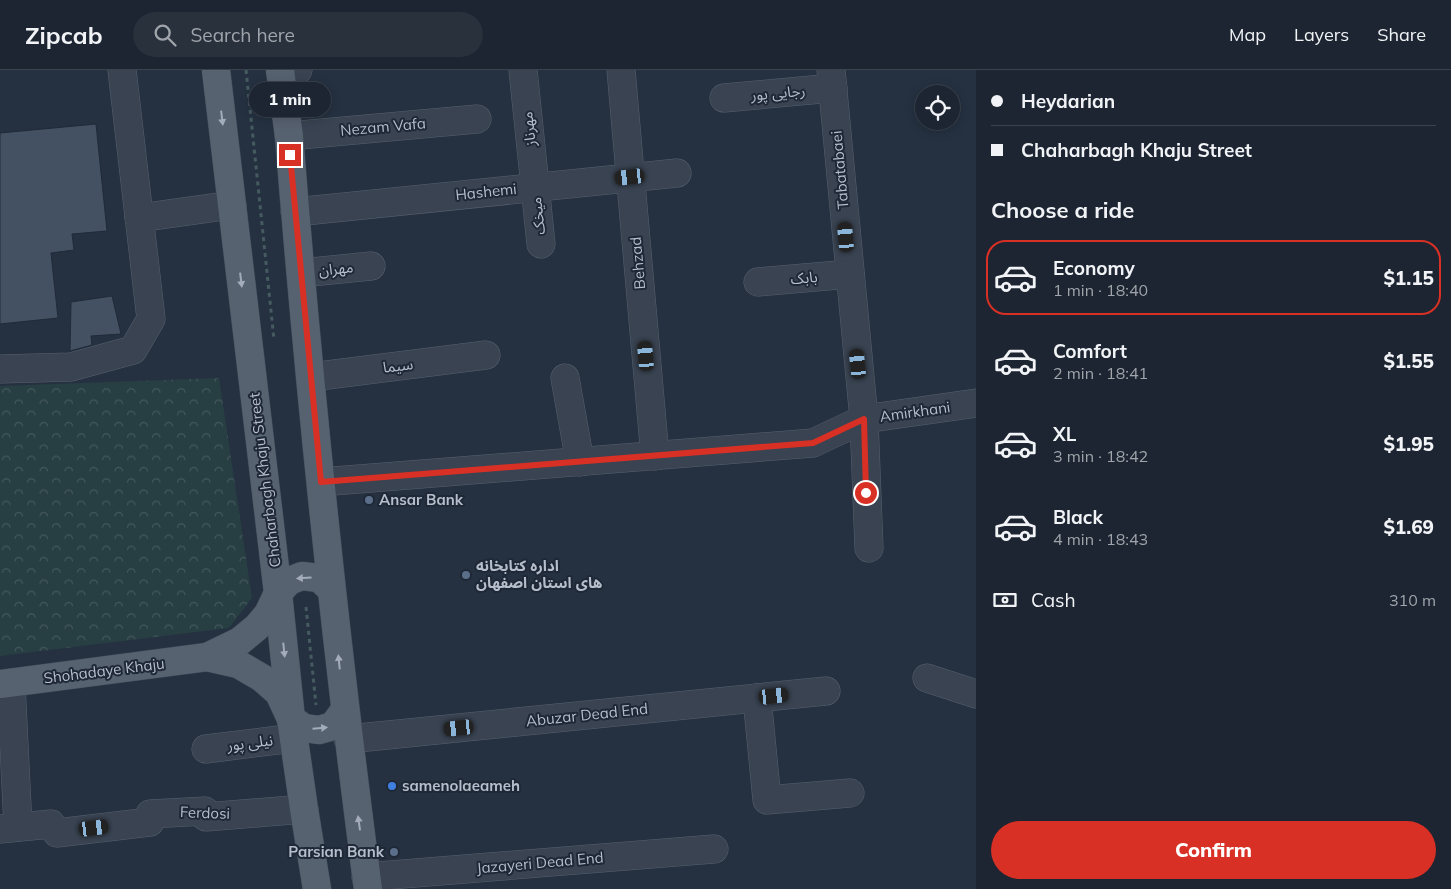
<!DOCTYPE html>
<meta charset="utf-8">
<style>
:root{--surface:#1c2531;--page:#29313d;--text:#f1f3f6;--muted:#a0a5ab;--line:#3a424d;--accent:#d93025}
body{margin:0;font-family:Mulish,"Noto Sans Arabic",sans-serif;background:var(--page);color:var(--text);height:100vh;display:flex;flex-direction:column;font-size:19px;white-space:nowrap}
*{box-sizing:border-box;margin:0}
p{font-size:16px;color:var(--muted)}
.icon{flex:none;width:28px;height:28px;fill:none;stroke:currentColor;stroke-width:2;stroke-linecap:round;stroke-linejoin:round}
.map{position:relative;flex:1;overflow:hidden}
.drawer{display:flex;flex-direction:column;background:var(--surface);width:475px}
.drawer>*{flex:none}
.banner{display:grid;align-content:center;height:110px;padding:0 15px;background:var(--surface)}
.tools{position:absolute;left:915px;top:15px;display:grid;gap:10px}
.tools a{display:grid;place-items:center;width:45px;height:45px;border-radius:50%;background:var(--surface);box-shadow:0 2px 12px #0003,0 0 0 1px var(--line);font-size:25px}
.end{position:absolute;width:22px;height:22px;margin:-11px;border:6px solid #d93025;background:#fff;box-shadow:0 0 0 2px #fff}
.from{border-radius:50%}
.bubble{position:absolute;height:35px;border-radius:18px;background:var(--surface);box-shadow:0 2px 12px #0003,0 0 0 1px var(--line);font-size:16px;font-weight:800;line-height:35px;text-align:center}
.car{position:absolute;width:15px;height:30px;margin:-15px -8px;border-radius:6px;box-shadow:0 0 4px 1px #0007;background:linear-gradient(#222 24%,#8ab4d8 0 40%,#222 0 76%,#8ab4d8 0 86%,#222 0)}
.banner b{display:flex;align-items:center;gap:18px;height:48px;font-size:19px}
.banner b+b{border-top:1px solid var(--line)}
.banner i{width:12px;height:12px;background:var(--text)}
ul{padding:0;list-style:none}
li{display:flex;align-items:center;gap:15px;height:75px;margin:0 10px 8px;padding:0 5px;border:2px solid transparent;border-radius:20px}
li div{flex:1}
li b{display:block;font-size:19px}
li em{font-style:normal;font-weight:800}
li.on{border-color:var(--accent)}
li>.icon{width:45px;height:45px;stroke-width:1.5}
h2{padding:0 15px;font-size:22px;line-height:60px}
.pay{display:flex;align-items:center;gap:12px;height:55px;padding:0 15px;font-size:19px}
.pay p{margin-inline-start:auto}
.action{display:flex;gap:10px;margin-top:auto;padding:10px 15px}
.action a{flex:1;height:58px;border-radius:30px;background:var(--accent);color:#fff;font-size:20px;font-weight:800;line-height:58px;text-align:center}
header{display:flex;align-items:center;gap:30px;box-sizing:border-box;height:70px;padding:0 25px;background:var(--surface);border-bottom:1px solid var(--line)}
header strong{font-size:24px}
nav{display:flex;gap:28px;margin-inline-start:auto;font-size:18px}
.search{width:350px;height:45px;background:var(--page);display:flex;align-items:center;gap:12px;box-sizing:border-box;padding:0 18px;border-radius:28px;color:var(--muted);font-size:19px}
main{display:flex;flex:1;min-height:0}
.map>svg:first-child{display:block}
</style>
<header>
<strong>Zipcab</strong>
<div class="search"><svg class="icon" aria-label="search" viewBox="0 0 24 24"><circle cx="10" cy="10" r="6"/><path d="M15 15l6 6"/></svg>Search here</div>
<nav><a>Map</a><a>Layers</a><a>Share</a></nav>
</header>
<main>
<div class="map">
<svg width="976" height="819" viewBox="0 0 976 819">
<defs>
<pattern id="park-crowns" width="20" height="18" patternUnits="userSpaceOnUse" patternTransform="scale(1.25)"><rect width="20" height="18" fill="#273e42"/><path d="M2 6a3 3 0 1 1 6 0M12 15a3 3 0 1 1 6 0" fill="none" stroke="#44585c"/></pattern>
</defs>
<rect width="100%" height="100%" fill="#253141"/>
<!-- park -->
<polygon fill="url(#park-crowns)" points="219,308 252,528 229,558 0,586 0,316"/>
<!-- building -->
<g fill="#445163" stroke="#202a38">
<polygon points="96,54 107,161 72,164 74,180 51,183 58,248 0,254 0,63"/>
<polygon points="112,226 121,264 91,266 92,275 70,281 71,232"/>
</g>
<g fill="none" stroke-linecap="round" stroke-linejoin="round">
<!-- minor casing -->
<g stroke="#57616e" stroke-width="29">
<g id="minor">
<polyline points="523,0 541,174"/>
<polyline points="621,0 655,386"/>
<polyline points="831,0 864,349 869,478"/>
<polyline points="281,3 298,0"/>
<polyline points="724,28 833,18"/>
<polyline points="289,66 477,49"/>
<polyline points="295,142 677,103"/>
<polyline points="139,148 232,135"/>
<polyline points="301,203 371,196"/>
<polyline points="758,212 850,204"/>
<polyline points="0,299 71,297 133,280 151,249 122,0"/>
<polyline points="311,307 486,285"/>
<polyline points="565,308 580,392"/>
<polyline points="321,412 813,373 864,349 976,333"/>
<polyline points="927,608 976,624"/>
<polyline points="11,613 18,757"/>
<polyline points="757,628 767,730 850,723"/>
<polyline points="348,669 826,621"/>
<polyline points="206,679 294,668"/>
<polyline points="0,759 51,754 57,763 150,752 150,744 205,741 206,747 304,739"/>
<polyline points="366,807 714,779"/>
</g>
</g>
<!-- major casing -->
<g stroke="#434c5a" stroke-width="29">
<g id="major">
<polyline points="216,0 278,523 291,649 304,739 317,819"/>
<path d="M280,0L289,66C309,317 335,569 368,819"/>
<polyline points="207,587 238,594 262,608 279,623 291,649 304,658 319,660 333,656 344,641"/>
<polyline points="0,614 207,587 240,571 257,557 268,544 278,523 289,511 302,506 319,508 331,519"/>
</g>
</g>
<!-- path -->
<g stroke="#455b5f" stroke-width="3" stroke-dasharray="4 4" stroke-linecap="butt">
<polyline points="246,0 274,270"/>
<polyline points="306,537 316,635"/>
</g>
<!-- minor -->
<use href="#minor" stroke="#394351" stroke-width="28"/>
<!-- major -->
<use href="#major" stroke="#576271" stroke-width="28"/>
</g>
<!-- one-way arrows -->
<defs><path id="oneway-solid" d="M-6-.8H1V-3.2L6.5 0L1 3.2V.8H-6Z" transform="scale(1.25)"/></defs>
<g fill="#a3acb9">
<use href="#oneway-solid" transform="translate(222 48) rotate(83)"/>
<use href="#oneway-solid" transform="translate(241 210) rotate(83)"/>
<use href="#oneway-solid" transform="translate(304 508) rotate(177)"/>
<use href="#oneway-solid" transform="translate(284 580) rotate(84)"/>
<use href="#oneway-solid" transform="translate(339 592) rotate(-96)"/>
<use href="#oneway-solid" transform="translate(320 658) rotate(-5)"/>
<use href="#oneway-solid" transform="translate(359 753) rotate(-98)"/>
</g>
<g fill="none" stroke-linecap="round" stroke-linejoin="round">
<!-- route -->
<polyline stroke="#d93025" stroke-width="6" points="290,85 321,412 813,373 864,349 866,423"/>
</g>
<!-- markers -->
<g fill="#5c6f8a" stroke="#1e2836" stroke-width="2">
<circle cx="369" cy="430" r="5"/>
<circle cx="466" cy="505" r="5"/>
<circle cx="394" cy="782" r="5"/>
</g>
<circle fill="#3f7fe0" stroke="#1e2836" stroke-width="2" cx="392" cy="716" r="5"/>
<g text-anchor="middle" stroke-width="4" stroke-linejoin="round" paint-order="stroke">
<!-- street labels -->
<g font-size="15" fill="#b6becb" stroke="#1e2836">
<text transform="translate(778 23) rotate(-5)" y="5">رجایی پور</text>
<text transform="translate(383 57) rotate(-5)" y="5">Nezam Vafa</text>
<text transform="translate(529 59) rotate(-96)" y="5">مهرناز</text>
<text transform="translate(840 100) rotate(-95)" y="5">Tabatabaei</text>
<text transform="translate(486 122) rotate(-6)" y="5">Hashemi</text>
<text transform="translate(538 146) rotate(-96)" y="5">میخک</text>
<text transform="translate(638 193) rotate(-95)" y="5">Behzad</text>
<text transform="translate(336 199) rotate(-6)" y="5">مهران</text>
<text transform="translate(804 208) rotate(-5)" y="5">بابک</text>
<text transform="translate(398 296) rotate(-7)" y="5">سیما</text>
<text transform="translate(915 342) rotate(-8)" y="5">Amirkhani</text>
<text transform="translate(265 410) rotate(-97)" y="5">Chaharbagh Khaju Street</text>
<text transform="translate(104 601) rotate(-7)" y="5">Shohadaye Khaju</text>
<text transform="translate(587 645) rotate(-6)" y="5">Abuzar Dead End</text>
<text transform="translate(250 673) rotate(-7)" y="5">نیلی پور</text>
<text transform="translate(205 743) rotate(2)" y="5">Ferdosi</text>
<text transform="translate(540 793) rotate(-5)" y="5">Jazayeri Dead End</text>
</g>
<!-- poi labels -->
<g font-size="15" font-weight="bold" fill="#b6becb" stroke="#1e2836" text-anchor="start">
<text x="379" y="435">Ansar Bank</text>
<text x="476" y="501">اداره کتابخانه<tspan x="476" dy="17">های استان اصفهان</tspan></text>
<text x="402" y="721">samenolaeameh</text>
<text x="384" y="787" text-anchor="end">Parsian Bank</text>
</g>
</g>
</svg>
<div class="tools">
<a><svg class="icon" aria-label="locate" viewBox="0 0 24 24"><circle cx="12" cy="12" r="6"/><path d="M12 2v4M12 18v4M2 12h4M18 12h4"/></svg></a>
</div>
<i class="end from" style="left:866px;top:423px"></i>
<i class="end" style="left:290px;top:85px"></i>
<div class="bubble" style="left:249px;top:12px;width:82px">1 min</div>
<i class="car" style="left:630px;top:107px;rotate:264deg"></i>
<i class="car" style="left:846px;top:167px;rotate:355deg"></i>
<i class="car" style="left:646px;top:286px;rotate:355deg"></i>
<i class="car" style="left:858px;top:294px;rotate:354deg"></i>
<i class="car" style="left:774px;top:626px;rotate:84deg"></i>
<i class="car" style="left:459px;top:658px;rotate:264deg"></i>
<i class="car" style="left:94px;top:758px;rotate:83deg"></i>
</div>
<section class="drawer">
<div class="banner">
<b><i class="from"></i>Heydarian</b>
<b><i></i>Chaharbagh Khaju Street</b>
</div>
<h2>Choose a ride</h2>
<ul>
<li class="on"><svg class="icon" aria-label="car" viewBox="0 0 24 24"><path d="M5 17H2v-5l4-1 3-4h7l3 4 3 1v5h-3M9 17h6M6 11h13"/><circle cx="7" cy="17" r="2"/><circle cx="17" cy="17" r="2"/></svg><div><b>Economy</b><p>1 min · 18:40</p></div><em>$1.15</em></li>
<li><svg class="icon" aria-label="car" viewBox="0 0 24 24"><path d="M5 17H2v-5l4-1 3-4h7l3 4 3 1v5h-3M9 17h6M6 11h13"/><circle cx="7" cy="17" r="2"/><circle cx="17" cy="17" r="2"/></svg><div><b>Comfort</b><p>2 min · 18:41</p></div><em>$1.55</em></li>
<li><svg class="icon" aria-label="car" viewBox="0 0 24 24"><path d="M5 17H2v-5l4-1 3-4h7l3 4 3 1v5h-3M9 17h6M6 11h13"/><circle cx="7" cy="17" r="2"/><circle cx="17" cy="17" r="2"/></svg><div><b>XL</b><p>3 min · 18:42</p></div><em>$1.95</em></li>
<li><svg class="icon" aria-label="car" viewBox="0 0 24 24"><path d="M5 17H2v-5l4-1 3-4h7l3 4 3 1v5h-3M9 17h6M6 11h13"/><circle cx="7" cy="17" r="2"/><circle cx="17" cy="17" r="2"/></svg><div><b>Black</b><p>4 min · 18:43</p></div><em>$1.69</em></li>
</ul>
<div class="pay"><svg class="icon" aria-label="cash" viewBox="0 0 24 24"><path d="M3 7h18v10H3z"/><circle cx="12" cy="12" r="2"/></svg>Cash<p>310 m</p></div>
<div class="action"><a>Confirm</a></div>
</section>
</main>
